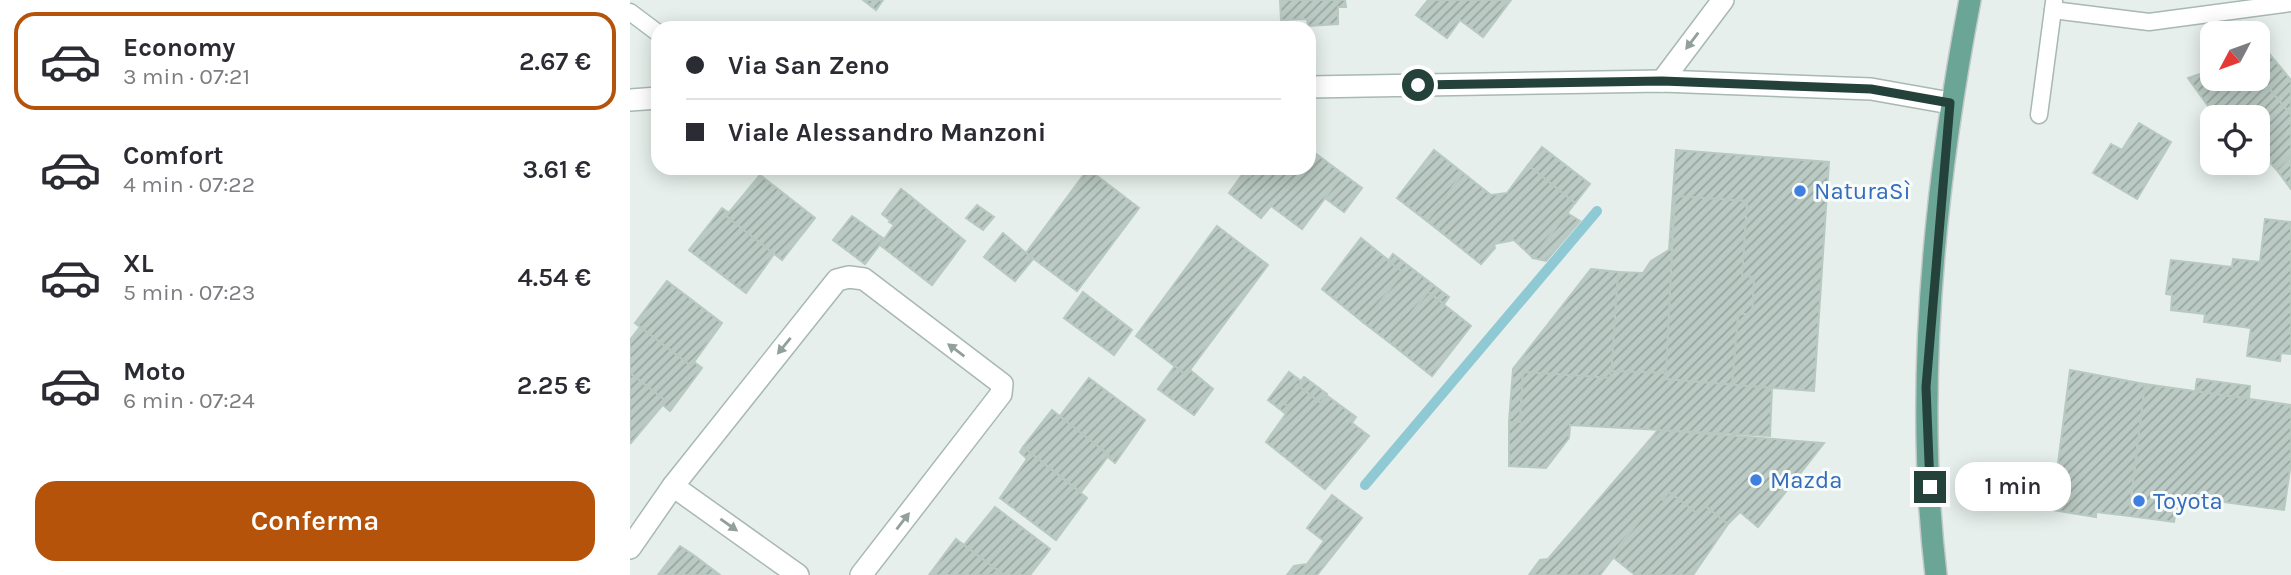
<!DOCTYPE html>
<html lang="it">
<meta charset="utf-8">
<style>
:root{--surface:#fff;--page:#f2f2f3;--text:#2b2b33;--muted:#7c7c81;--line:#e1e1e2;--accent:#b45309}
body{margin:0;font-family:Karla,sans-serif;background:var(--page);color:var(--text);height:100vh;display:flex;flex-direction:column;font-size:26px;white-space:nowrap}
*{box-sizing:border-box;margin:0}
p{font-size:23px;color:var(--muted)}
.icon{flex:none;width:38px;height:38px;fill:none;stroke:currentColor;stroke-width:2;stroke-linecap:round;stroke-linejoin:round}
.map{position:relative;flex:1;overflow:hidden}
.sheet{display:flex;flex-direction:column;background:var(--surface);width:630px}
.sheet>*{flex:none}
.top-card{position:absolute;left:21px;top:21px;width:665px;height:154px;border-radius:21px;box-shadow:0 4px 18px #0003;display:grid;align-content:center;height:154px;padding:0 35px;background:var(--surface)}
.needle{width:46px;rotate:229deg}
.controls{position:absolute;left:1570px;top:21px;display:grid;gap:14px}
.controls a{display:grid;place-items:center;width:70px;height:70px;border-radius:14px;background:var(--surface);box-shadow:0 4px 18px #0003;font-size:35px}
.end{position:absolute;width:32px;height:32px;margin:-16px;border:9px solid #24423a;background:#fff;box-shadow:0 0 0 4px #fff}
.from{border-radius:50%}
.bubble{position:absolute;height:49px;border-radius:21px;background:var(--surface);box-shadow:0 4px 18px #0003;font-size:23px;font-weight:600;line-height:49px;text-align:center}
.top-card b{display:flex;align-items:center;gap:24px;height:66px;font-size:26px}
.top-card b+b{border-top:2px solid var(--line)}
.top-card i{width:18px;height:18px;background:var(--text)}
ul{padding:12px 0 0;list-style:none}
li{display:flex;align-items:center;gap:21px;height:98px;margin:0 14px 10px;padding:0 21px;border:4px solid transparent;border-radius:21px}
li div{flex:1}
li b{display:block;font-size:26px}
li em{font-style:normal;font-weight:600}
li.current{border-color:var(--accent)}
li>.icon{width:63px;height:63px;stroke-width:1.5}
.cta{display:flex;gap:14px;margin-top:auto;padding:14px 35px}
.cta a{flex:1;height:80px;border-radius:21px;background:var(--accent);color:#fff;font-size:28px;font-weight:600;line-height:80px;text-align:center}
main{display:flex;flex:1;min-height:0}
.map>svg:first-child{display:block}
</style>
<main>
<section class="sheet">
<ul>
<li class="current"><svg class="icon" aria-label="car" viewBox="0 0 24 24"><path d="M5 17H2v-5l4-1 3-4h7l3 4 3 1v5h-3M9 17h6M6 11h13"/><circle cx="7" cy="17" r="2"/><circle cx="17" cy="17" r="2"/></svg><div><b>Economy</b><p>3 min · 07:21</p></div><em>2.67 €</em></li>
<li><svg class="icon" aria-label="car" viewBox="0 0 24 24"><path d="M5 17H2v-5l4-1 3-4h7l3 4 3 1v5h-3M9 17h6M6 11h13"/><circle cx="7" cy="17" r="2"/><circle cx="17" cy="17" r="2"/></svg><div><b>Comfort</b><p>4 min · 07:22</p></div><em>3.61 €</em></li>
<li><svg class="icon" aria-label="car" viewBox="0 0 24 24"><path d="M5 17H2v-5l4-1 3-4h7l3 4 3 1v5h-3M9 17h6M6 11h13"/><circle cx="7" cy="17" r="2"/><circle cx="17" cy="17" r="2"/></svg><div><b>XL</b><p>5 min · 07:23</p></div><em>4.54 €</em></li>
<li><svg class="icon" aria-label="car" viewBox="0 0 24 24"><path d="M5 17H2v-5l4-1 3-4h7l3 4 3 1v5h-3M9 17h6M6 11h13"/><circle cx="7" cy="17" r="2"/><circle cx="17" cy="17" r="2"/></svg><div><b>Moto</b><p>6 min · 07:24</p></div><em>2.25 €</em></li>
</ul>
<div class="cta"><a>Conferma</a></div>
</section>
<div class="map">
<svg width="1661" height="575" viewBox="0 0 1661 575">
<defs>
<pattern id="building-hatch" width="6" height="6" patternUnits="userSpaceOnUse" patternTransform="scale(1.75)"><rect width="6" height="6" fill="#bbcac4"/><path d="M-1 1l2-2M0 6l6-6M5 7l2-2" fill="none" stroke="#98a6a0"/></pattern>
</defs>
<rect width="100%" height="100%" fill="#e6efeb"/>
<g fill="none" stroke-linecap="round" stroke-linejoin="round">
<!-- stream -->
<polyline stroke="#8ec9d4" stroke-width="10" points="735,485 967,211"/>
</g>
<!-- building -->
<g fill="url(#building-hatch)" stroke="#b8c9c2" stroke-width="2">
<polygon points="233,0 253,0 246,10"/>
<polygon points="650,0 715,0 716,7 708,7 708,24 678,26 677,19 651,20"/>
<polygon points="798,0 881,0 853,37 830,20 817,38 786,15"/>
<polygon points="1637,51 1661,80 1661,115 1628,75 1628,55"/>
<polygon points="1582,70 1582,79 1628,79 1628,75 1661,115 1661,156 1646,169 1628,150 1628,117 1586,117 1558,78"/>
<polygon points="1509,123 1541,142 1507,199 1463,173 1481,144 1492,150"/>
<polygon points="912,147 960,184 945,203 898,165"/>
<polygon points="804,150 833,173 797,221 767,198"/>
<polygon points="1046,150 1199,162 1184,391 1102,385 1108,314 1122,314 1124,277 1112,276 1117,201 1045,196 1042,250 1039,250"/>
<polygon points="685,153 713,174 672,229 641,206 631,218 599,193 614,172 620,177 626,168 679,168 679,161"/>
<polygon points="1661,156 1661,189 1646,169"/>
<polygon points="898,165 945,203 903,258 884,240 864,244 865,248 851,264 797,221 833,173 861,195 877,193"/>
<polygon points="458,169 509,208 447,291 396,253"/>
<polygon points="713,174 732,188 714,212 695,198"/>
<polygon points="130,175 185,218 152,260 96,216"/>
<polygon points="271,189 280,196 261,221 252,214"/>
<polygon points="280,196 335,241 302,285 250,245 264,225 259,222"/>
<polygon points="1045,196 1117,201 1112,276 1124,277 1122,314 1108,314 1102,385 1035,379"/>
<polygon points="347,205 364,217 353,230 336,218"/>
<polygon points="92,208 99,213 96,216 144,254 116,293 59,250"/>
<polygon points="937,213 950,221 916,261 903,258"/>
<polygon points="222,216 254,239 235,264 203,240"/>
<polygon points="1635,219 1661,222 1661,354 1651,353 1650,361 1617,356 1621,328 1574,322 1575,314 1541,310 1542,295 1536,294 1541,260 1602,267 1603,259 1630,262"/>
<polygon points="587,226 638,265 556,375 506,336"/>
<polygon points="373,233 403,259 385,281 354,257"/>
<polygon points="731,238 773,272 734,323 692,289"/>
<polygon points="1039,250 1042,250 1036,373 980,371 988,272 1013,273 1021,261"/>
<polygon points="763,254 819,297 814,304 798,292 759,342 734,323 773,272 758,261"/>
<polygon points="961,269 988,272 981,378 893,372 890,422 879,422 883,369"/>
<polygon points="37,281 92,323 61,366 5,323"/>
<polygon points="453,292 502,330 484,355 434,318"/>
<polygon points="798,292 841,326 802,376 759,342"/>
<polygon points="10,327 61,366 64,362 72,368 40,411 33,405 36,401 0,373 0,340"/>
<polygon points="545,366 556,375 560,370 583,389 564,415 528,389"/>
<polygon points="1440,370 1515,384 1499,516 1466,512 1466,517 1422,510"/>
<polygon points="980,371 1036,373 1035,379 1142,388 1140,436 940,425 939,438 916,468 879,466 879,422 890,422 893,372 981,378"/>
<polygon points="659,372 671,381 674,377 697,394 691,403 667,385 655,404 660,408 656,414 638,400"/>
<polygon points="0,373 36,401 1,443 0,441"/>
<polygon points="459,378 515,420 485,463 430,416"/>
<polygon points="1567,379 1620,386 1619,398 1565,392"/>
<polygon points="1515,384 1661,405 1661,463 1654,510 1549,496 1544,522 1499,516"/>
<polygon points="667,385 691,403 696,395 726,417 722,423 739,436 695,489 636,442 660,408 655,404"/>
<polygon points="422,410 479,455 451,492 393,447"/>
<polygon points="1028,430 1194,443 1128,527 1110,512 1098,524 1074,505 1068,514 1039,492 1033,500 1029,497 970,575 899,575 910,560 918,559"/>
<polygon points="393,447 457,498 426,540 370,498 397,459 390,452"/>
<polygon points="1039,492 1068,514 1074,505 1098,524 1063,575 1005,575 984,558 990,549 988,547 1029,497 1033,500"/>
<polygon points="702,495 732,518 687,575 657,575 664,566 677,564 694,541 677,528"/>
<polygon points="365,507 420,549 400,575 374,575 334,545"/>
<polygon points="326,539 374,575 299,575"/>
<polygon points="50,546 65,556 90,575 28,575"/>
</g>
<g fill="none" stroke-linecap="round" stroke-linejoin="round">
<!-- lane casing -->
<g stroke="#a8b8b2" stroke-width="19">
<g id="lane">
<polyline points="1423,10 1519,22 1661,3"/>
<polyline points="0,12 28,33"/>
<polyline points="1409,115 1424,2"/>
</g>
</g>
<!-- street casing -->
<g stroke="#a8b8b2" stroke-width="24">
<g id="street">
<polyline points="1032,81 1093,0"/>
<polyline points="679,87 1032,81 1241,89 1320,103"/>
<polyline points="0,100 28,98"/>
<polyline points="43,486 168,575"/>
<polyline points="0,548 43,486 207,280 219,277 234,279 372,384 371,394 231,575"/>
</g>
</g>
<!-- primary casing -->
<g stroke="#c2cac8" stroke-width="24">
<path id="primary" d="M1306,575C1284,389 1305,183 1340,0"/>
</g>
<!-- lane -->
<use href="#lane" stroke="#fff" stroke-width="16"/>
<!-- street -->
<use href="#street" stroke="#fff" stroke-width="21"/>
<!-- primary -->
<use href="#primary" stroke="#6aa596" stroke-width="21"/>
</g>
<!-- one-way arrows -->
<defs><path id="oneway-solid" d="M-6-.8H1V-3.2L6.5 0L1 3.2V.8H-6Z" transform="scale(1.75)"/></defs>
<g fill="#92a09c">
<use href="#oneway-solid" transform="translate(1062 41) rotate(127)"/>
<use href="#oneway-solid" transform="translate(154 346) rotate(129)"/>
<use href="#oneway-solid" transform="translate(326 350) rotate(-143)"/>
<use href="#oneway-solid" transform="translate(273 521) rotate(-52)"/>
<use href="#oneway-solid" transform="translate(99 525) rotate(35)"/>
</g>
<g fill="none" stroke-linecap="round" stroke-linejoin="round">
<!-- route -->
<polyline stroke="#24423a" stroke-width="9" points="788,85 1032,81 1241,89 1320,103 1296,387 1300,487"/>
</g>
<!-- markers -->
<g fill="#3f7fe0" stroke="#f7fbf9" stroke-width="2.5">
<circle cx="1170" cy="191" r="7"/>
<circle cx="1126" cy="480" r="7"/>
<circle cx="1509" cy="501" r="7"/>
</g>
<g text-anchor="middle" stroke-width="6" stroke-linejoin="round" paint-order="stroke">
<!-- shop labels -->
<g font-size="24" fill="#366cbe" stroke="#f7fbf9" text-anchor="start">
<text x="1184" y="199">NaturaSì</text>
<text x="1140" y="488">Mazda</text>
<text x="1523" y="509">Toyota</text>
</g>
</g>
</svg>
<div class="controls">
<a><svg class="needle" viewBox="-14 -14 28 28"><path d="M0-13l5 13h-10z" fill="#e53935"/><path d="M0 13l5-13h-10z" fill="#7c7c81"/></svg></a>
<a><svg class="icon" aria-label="locate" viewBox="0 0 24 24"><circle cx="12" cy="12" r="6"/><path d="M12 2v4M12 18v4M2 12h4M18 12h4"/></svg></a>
</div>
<i class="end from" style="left:788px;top:85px"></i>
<i class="end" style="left:1300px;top:487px"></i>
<div class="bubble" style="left:1325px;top:462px;width:116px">1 min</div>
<div class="top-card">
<b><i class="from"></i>Via San Zeno</b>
<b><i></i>Viale Alessandro Manzoni</b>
</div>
</div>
</main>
